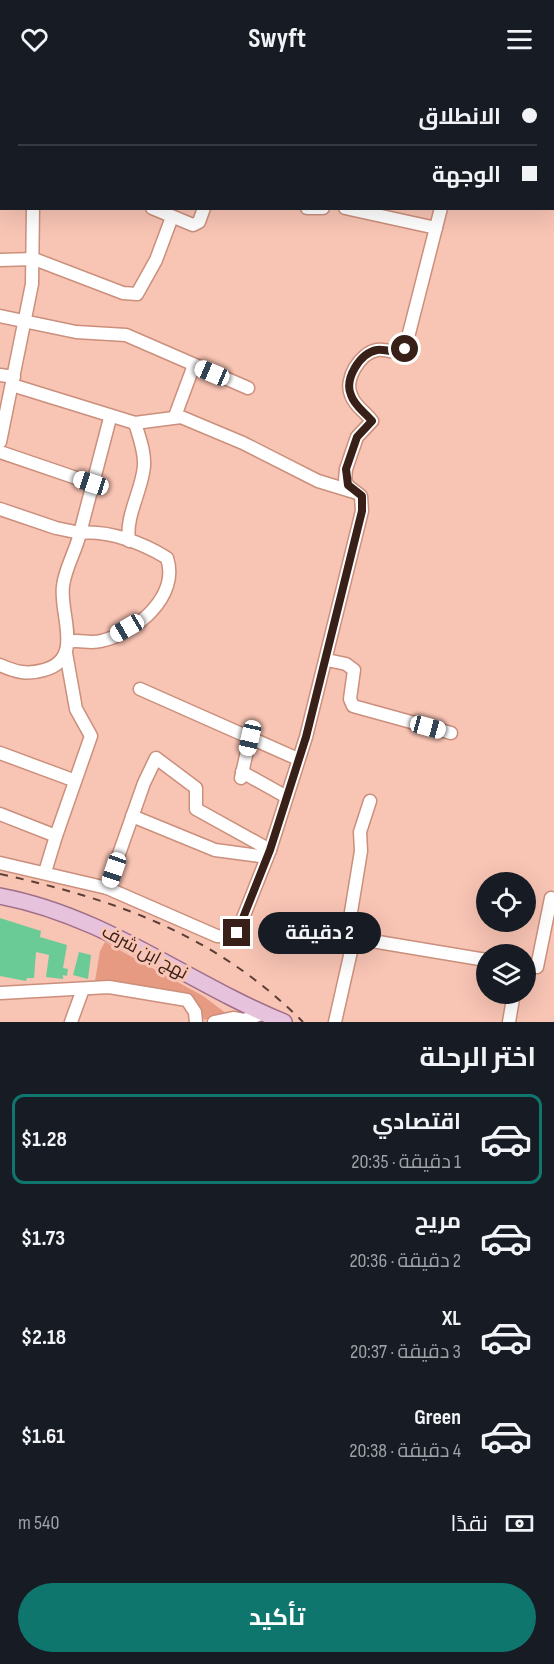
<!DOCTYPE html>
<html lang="ar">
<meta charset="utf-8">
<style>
:root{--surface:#171b24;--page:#242831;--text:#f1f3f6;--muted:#9ea1a6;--line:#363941;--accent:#0f766e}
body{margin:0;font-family:"Sofia Sans Condensed",Cairo,sans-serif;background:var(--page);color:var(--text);direction:rtl;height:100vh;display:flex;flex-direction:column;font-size:22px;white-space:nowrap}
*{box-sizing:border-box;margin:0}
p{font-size:20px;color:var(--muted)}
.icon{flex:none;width:33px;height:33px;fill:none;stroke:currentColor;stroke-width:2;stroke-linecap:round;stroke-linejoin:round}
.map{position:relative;height:944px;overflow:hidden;direction:ltr}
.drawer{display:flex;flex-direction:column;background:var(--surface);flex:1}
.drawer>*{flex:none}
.guide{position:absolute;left:0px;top:0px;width:555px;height:132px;box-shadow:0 6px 24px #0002;direction:rtl;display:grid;align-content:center;height:132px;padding:0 18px;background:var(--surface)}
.fabs{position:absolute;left:476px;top:794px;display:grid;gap:12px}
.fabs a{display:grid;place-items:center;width:60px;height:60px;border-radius:50%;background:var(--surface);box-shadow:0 6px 24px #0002;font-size:30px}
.end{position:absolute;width:27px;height:27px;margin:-14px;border:8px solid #382019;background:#fff;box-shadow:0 0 0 3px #fff}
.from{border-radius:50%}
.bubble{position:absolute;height:42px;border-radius:21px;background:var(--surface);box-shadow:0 6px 24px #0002;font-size:20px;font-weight:700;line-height:42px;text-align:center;direction:rtl}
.car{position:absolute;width:18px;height:36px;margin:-18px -9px;border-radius:8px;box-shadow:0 0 4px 2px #0007;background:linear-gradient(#fff 24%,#345 0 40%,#fff 0 76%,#345 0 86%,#fff 0)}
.guide b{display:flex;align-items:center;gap:21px;height:57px;font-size:22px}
.guide b+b{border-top:2px solid var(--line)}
.guide i{width:15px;height:15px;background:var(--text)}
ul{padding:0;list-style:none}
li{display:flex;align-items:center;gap:18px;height:90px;margin:0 12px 9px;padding:0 6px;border:3px solid transparent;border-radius:12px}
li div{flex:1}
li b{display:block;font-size:22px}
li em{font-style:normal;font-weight:700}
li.active{border-color:var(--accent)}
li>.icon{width:54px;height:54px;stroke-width:1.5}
h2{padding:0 18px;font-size:27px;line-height:72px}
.pay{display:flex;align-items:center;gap:15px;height:66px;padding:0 18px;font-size:22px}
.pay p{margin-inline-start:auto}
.primary-button{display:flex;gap:12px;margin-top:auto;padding:12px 18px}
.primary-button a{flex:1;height:69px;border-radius:36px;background:var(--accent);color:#fff;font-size:24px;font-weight:700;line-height:69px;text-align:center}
header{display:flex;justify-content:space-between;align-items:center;height:78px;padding:0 18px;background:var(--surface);font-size:27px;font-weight:700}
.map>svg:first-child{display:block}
</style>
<header><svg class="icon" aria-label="menu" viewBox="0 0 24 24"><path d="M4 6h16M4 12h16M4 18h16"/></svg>Swyft<svg class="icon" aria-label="heart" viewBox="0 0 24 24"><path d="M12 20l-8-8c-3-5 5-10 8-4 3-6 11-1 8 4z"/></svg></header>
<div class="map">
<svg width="554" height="944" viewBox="0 0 554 944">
<rect width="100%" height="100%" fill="#f8c4b4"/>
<!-- green -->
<polygon fill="#e79a82" points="105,864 203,918 227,936 204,942 195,927 181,916 95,903 100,873"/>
<!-- building -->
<g fill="#6bcb96">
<polygon points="0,840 41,853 40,859 67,867 63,890 68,891 67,898 63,897 63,901 46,899 49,877 36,874 34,900 27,900 26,903 0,898"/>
<polygon points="79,874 91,877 88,901 73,897"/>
</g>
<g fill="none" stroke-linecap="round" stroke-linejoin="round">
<!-- minor casing -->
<g stroke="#cb8f7c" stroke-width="15">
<g id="minor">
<polyline points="127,0 131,2"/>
<polyline points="253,0 254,2"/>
<polyline points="34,2 34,0"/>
<polyline points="454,2 454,0"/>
<polyline points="0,120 2,120"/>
<polyline points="152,130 193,147 199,144 204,130"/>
<polyline points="307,130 323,130"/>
<polyline points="345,130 436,150"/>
<polyline points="0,182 34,181 123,215 137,216 156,182 172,139"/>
<polyline points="0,238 76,254 126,257 248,310"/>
<polyline points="0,297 14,299"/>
<polyline points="12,307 135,345 181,339 243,365 318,403 354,414"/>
<polyline points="175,338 194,287"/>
<polyline points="0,364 32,206 33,130"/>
<polyline points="0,374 91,405"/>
<polyline points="0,431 56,450 80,455 110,340"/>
<path d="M129,463C125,438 142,413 144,388C145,373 139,359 135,345"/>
<polyline points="327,582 346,586 354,592 350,621 353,628 451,655"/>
<path d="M0,587C16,594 27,597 44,592C85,581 59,536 63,508C65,490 76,473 80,455C109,452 143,465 167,480C180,519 134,556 101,563C89,566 79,561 68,564"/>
<polyline points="140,611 298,681"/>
<polyline points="0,675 73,702"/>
<polyline points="242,694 285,718"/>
<polyline points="241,700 250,660"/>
<polyline points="0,736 56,758 91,658 76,631 66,575"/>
<polyline points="132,738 215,772 267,779"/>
<path d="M0,785L107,810L217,858L232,859L237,855L270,772L306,659L362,433L361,418L348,408L345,402L346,391L357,359L372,343C365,333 355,329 351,317C344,301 360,275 377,272C384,271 393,274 401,275L405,271L441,130"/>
<polyline points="45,794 56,758"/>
<polyline points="107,810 144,705 156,680 196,710 196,731 270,772"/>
<polyline points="354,860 486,882"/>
<polyline points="525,888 537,889 551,820"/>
<polyline points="0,915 109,909 187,922 195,934 196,944"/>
<polyline points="71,944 83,911"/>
<polyline points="214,944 233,940 244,942 264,935"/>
<polyline points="335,944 354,860 351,834 361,773 360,754 370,723"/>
<polyline points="509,944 514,915"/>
</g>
</g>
<!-- major casing -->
<g stroke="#9f6f88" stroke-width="18">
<path id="major" d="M0,818C106,838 186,904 284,944"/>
</g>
<!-- minor -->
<use href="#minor" stroke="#fff" stroke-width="12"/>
<!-- major -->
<use href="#major" stroke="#e6c2dc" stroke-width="15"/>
<!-- rail -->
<path stroke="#5b3e36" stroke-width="2" stroke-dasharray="8 8" stroke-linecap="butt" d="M0,796C118,822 216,857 303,944"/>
</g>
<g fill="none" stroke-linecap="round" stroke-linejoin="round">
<!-- route -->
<path stroke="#382019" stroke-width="8" d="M237,855L270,772L306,659L362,433V418L348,407L346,391L357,359L372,343C365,334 355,329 351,317C344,301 360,275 377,272C384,271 393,274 401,275L405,271"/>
</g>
<g text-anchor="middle" stroke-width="6" stroke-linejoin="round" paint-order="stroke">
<!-- street labels -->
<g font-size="18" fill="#382019" stroke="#f8c4b4">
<text transform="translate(145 874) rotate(28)" y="6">نهج ابن شرف</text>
</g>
</g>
</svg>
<div class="fabs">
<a><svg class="icon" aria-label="locate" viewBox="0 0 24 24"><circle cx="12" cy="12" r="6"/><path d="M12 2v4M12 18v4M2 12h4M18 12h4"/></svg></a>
<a><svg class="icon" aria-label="layers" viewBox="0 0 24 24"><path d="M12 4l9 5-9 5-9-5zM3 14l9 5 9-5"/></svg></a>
</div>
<i class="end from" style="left:405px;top:271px"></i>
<i class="end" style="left:237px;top:855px"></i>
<div class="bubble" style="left:258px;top:834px;width:123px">2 دقيقة</div>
<i class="car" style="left:212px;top:295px;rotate:293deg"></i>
<i class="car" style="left:91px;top:405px;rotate:288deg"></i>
<i class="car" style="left:127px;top:550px;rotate:240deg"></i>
<i class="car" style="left:428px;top:649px;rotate:105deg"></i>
<i class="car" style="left:250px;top:660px;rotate:193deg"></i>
<i class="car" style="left:114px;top:792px;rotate:199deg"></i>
<div class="guide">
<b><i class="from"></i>الانطلاق</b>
<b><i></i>الوجهة</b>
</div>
</div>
<section class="drawer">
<h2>اختر الرحلة</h2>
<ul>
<li class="active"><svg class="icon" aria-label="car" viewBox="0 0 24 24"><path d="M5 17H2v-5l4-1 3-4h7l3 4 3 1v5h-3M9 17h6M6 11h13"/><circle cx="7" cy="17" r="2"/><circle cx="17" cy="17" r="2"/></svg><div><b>اقتصادي</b><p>1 دقيقة · 20:35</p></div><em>$1.28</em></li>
<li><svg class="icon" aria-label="car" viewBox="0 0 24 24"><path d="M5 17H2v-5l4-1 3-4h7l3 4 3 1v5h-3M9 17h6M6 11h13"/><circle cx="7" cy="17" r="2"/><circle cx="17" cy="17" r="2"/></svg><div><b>مريح</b><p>2 دقيقة · 20:36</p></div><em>$1.73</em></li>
<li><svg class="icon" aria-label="car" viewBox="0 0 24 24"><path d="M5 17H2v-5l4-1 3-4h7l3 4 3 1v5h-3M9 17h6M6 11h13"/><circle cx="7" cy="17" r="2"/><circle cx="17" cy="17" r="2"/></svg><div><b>XL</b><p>3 دقيقة · 20:37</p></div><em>$2.18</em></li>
<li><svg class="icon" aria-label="car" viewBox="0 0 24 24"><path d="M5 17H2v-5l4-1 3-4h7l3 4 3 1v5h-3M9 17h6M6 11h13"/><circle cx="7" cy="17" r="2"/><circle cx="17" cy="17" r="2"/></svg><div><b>Green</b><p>4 دقيقة · 20:38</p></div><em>$1.61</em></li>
</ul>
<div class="pay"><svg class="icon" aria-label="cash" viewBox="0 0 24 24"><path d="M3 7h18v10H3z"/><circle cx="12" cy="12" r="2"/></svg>نقدًا<p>540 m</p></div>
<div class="primary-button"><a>تأكيد</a></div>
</section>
